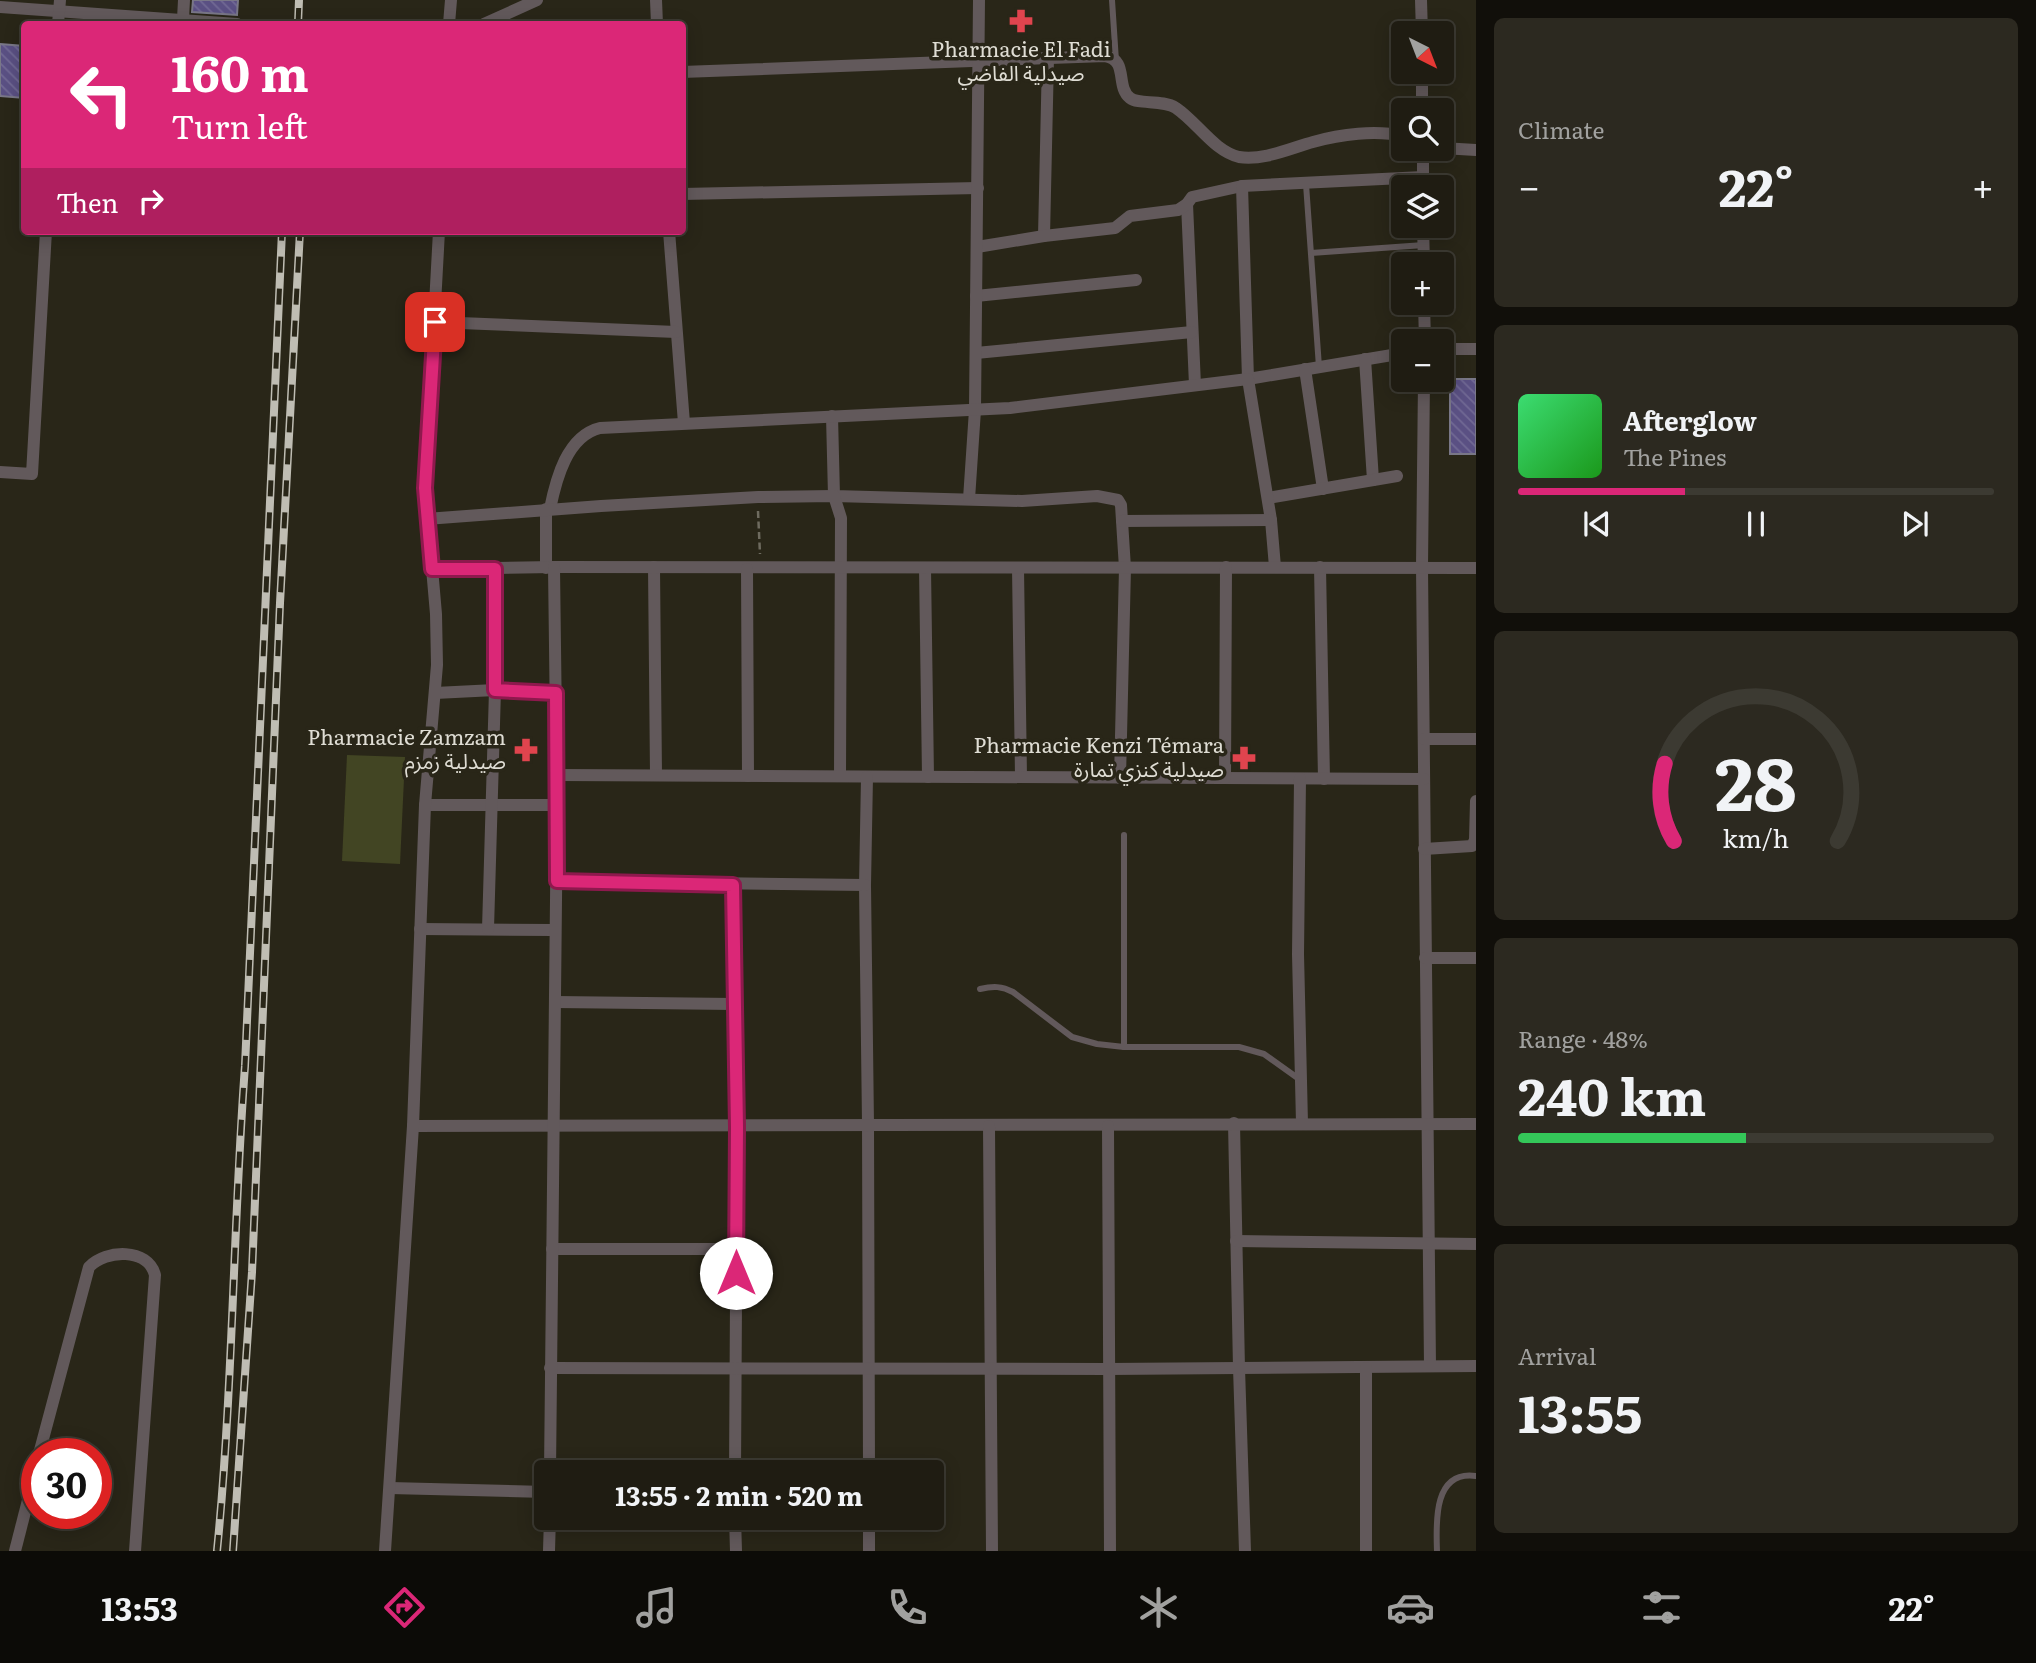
<!DOCTYPE html>
<html lang="en">
<head>
<meta charset="utf-8">
<style>
	body { margin:0; font-family:Literata,"Noto Sans Arabic",serif; background:#2c2920; color:#f1f3f6; height:100vh; display:flex; flex-direction:column; font-size:26px; white-space:nowrap }
	* { box-sizing:border-box; margin:0 }
	p { font-size:23px; color:#a1a19f }
	.icon { flex:none; width:38px; height:38px; fill:none; stroke:currentColor; stroke-width:2; stroke-linecap:round; stroke-linejoin:round }
	.map { position:relative; flex:1; overflow:hidden }
	.panel { display:flex; flex-direction:column; gap:18px; padding:18px; background:#110f0a; width:560px }
	.panel>* { flex:none }
	.top-card { position:absolute; left:21px; top:21px; width:665px; height:214px; border-radius:7px; box-shadow:0 4px 18px #0003,0 0 0 2px #3c3a32; background:#db2777; color:#fff; overflow:hidden }
	.needle { width:46px; rotate:138deg }
	.controls { position:absolute; left:1391px; top:21px; display:grid; gap:14px }
	.controls a { display:grid; place-items:center; width:63px; height:63px; border-radius:7px; background:#1f1c12; box-shadow:0 4px 18px #0003,0 0 0 2px #3c3a32; font-size:35px }
	.speed { position:absolute; left:21px; top:1438px; display:flex; gap:14px; font-size:35px; font-weight:700; text-align:center }
	.speed>* { display:grid; place-content:center; width:91px; height:91px; border-radius:50%; background:#1f1c12; box-shadow:0 4px 18px #0003,0 0 0 2px #3c3a32; line-height:1 }
	.speed .limit { border:10px solid #d22; background:#fff; color:#111 }
	.pin { position:absolute; display:grid; place-items:center; width:60px; height:60px; color:#fff; margin:-30px; border-radius:14px; box-shadow:0 4px 10px #0006 }
	.me { position:absolute; width:77px; margin:-38px; rotate:0deg; stroke-linejoin:round; filter:drop-shadow(0 0 5px #0008) }
	.turn { display:flex; align-items:center; gap:24px; height:147px; padding:0 35px; font-size:32px }
	.turn .icon { width:91px; height:91px; stroke-width:2.5 }
	.turn b { display:block; font-size:49px; line-height:60px }
	.then { display:flex; align-items:center; height:66px; padding:0 35px; background:#0003; gap:14px; font-size:26px }
	.big { font-size:52px; font-weight:700; line-height:1.1 }
	.panel .card { flex:1; display:flex; flex-direction:column; justify-content:center; gap:10px; min-width:0; padding:0 24px; border-radius:10px; background:#2c2920 }
	.panel .dial { align-items:center; gap:0 }
	.dial svg { height:182px; overflow:visible; fill:none; stroke:#3c3a32; stroke-width:7; stroke-linecap:round; text-anchor:middle }
	.dial text { fill:#f1f3f6; stroke:none }
	.song { display:flex; align-items:center; gap:21px }
	.cover { width:84px; height:84px; border-radius:10px; background:linear-gradient(135deg,hsl(140 70% 55%),hsl(120 70% 35%)) }
	.played { height:7px; border-radius:4px; background:linear-gradient(90deg,#db2777 35%,#3c3a32 35%) }
	.keys { display:flex; justify-content:space-around; direction:ltr }
	.heat { display:flex; justify-content:space-between; align-items:center; font-size:38px; direction:ltr }
	.charge { height:10px; border-radius:5px; background:linear-gradient(90deg,#34c759 48%,#3c3a32 0) }
	.trip { position:absolute; left:534px; top:1460px; width:410px; height:70px; border-radius:7px; background:#1f1c12; box-shadow:0 4px 18px #0003,0 0 0 2px #3c3a32; font-weight:700; line-height:70px; text-align:center }
	.tabs { display:flex; height:112px; justify-content:space-around; align-items:center; background:#0c0b07; color:#a1a19f }
	.tabs .icon { width:49px; height:49px }
	.tabs .selected { color:#db2777 }
	.tabs b { font-size:32px; color:#f1f3f6 }
	main { display:flex; flex:1; min-height:0 }
	.map>svg:first-child { display:block }
	.green { fill:#424523 }
	.building { fill:url(#building-back-hatch); stroke:#797787; stroke-width:2 }
	.lines { fill:none; stroke-linecap:round; stroke-linejoin:round }
	.path { stroke:#6e6b5f; stroke-width:2.5; stroke-dasharray:7 3.5; stroke-linecap:butt }
	.service { stroke:#62595b; stroke-width:6 }
	.minor { stroke:#62595b; stroke-width:12 }
	.rail-casing { stroke:#bfbdb3; stroke-width:8 }
	.rail { stroke:#292618; stroke-width:5; stroke-dasharray:16; stroke-linecap:butt }
	.route-casing { stroke:#8e194d; stroke-width:18 }
	.route { stroke:#db2777; stroke-width:12 }
	.labels { text-anchor:middle; stroke-width:7; stroke-linejoin:round; paint-order:stroke }
	.poi-label { font-size:21px; fill:#dfddd4; stroke:#292618; text-anchor:end }
</style>
</head>
<body>
<main>
<div class="map">
<svg width="1476" height="1551" viewBox="0 0 1476 1551">
	<defs>
		<pattern id="building-back-hatch" width="6" height="6" patternUnits="userSpaceOnUse" patternTransform="scale(1.75)"><rect width="6" height="6" fill="#5a5083"/><path d="M-1 5l2 2M0 0l6 6M5-1l2 2" fill="none" stroke="#716994"/></pattern>
	</defs>
	<rect width="100%" height="100%" fill="#292618"/>
	<path class="green" d="M347,755L405,757L400,864L342,861Z"/>
	<g class="building">
		<path d="M193,0H238L237,15L192,12Z"/>
		<path d="M0,44L24,46V98L0,96Z"/>
		<rect x="1450" y="379" width="26" height="75"/>
	</g>
	<g class="lines">
		<path class="path" d="M758,511L760,554"/>
		<g class="service">
			<path d="M1112,0L1116,61"/>
			<path d="M1306,184L1319,367"/>
			<path d="M1311,253L1424,245"/>
			<path d="M1124,835V1047"/>
			<path d="M980,989C993,986 1002,986 1013,992L1072,1037L1097,1044L1124,1047H1239L1264,1054L1299,1079"/>
			<path d="M1437,1551C1436,1523 1433,1470 1476,1476"/>
		</g>
		<g class="minor">
			<path d="M656,0L657,24"/>
			<path d="M1421,0L1422,33"/>
			<path d="M0,7L237,24"/>
			<path d="M183,19L184,0"/>
			<path d="M58,24L60,0"/>
			<path d="M449,24L451,0"/>
			<path d="M484,24L537,0"/>
			<path d="M682,72L1105,56C1129,60 1115,86 1130,98C1139,105 1162,99 1176,108C1198,123 1214,151 1239,157C1263,161 1291,148 1313,142C1341,134 1375,130 1404,136"/>
			<path d="M1422,72V110"/>
			<path d="M1442,148L1476,150"/>
			<path d="M1423,149V187"/>
			<path d="M682,194L978,188"/>
			<path d="M1187,204L1195,385"/>
			<path d="M1423,226L1424,264"/>
			<path d="M669,231L684,423"/>
			<path d="M1044,236L1048,58"/>
			<path d="M977,247L1044,236L1115,228L1130,216L1178,210L1187,204L1192,197L1242,186"/>
			<path d="M976,296L1136,280"/>
			<path d="M1424,303L1425,341"/>
			<path d="M435,322L676,332"/>
			<path d="M1442,349H1476"/>
			<path d="M976,353L1192,332"/>
			<path d="M1404,353L1248,379L1242,186L1423,177"/>
			<path d="M1365,359L1373,480"/>
			<path d="M1305,369L1323,489"/>
			<path d="M1424,380L1422,567L1430,1366"/>
			<path d="M832,416L834,496L1022,501L1097,496L1118,500L1121,505L1125,568L1120,778"/>
			<path d="M0,472L32,474L46,231"/>
			<path d="M1268,498L1397,476"/>
			<path d="M969,499L975,410L979,0"/>
			<path d="M546,509V568"/>
			<path d="M550,509C556,479 567,436 600,428L1010,408L1248,379L1271,520L1275,567"/>
			<path d="M426,519L601,506L758,497L834,496L841,518L840,776"/>
			<path d="M1122,521L1271,520"/>
			<path d="M654,567L656,775"/>
			<path d="M1320,567L1324,779"/>
			<path d="M925,568L928,777"/>
			<path d="M1018,568L1021,777"/>
			<path d="M432,569L554,567L1476,568"/>
			<path d="M747,569L748,776"/>
			<path d="M435,693L495,690L556,693"/>
			<path d="M1424,739H1476"/>
			<path d="M557,775L1424,779"/>
			<path d="M867,777L865,885L868,1124L869,1472"/>
			<path d="M1225,778L1226,567"/>
			<path d="M1300,779L1298,954L1302,1123"/>
			<path d="M425,805H557"/>
			<path d="M1424,849L1472,846L1475,840L1476,801"/>
			<path d="M557,881L865,885"/>
			<path d="M733,885L737,1127L735,1472"/>
			<path d="M420,929L554,930"/>
			<path d="M488,929L495,690V569"/>
			<path d="M1425,958H1476"/>
			<path d="M555,1002L734,1004"/>
			<path d="M1234,1123L1239,1368L1245,1551"/>
			<path d="M413,1126L1476,1124"/>
			<path d="M989,1126L992,1551"/>
			<path d="M1108,1126L1110,1551"/>
			<path d="M1236,1241L1476,1244"/>
			<path d="M552,1249H736"/>
			<path d="M550,1368L1108,1369L1476,1366"/>
			<path d="M1366,1368V1551"/>
			<path d="M39,1454L89,1267C106,1249 148,1248 155,1275L135,1551"/>
			<path d="M550,1472L557,805L554,567"/>
			<path d="M390,1488L546,1492"/>
			<path d="M735,1517L736,1551"/>
			<path d="M869,1517V1551"/>
			<path d="M15,1551L37,1465"/>
			<path d="M385,1551L413,1126L425,805L437,665L436,614L425,488L439,231"/>
			<path d="M549,1551L550,1517"/>
		</g>
		<g class="rail-casing">
			<g id="rail">
				<path d="M298,24L299,0"/>
				<path d="M217,1551C233,1390 233,1227 245,1066L282,231"/>
				<path d="M233,1551L252,1272L280,603L300,231"/>
			</g>
		</g>
		<use href="#rail" class="rail"/>
	</g>
	<g class="lines">
		<g class="route-casing">
			<path id="route" d="M435,322L425,488L432,569H495V690L556,693L557,881L733,885L737,1127L736,1273"/>
		</g>
		<use href="#route" class="route"/>
	</g>
	<defs>
		<g id="pharmacy-bare" transform="scale(1.89)"><path d="M-2-6h4v4h4v4h-4v4h-4v-4h-4v-4h4Z" fill="#e0444e" stroke="#292618" stroke-width="2.5" paint-order="stroke"/></g>
	</defs>
	<g fill-rule="evenodd">
		<use href="#pharmacy-bare" x="1021" y="21"/>
		<use href="#pharmacy-bare" x="526" y="750"/>
		<use href="#pharmacy-bare" x="1244" y="758"/>
	</g>
	<g class="labels">
		<g class="poi-label">
			<text x="1021" y="57" text-anchor="middle">Pharmacie El Fadi<tspan x="1021" dy="24">صيدلية الفاضي</tspan></text>
			<text x="506" y="745">Pharmacie Zamzam<tspan x="506" dy="24">صيدلية زمزم</tspan></text>
			<text x="1224" y="753">Pharmacie Kenzi Témara<tspan x="1224" dy="24">صيدلية كنزي تمارة</tspan></text>
		</g>
	</g>
</svg>
<div class="controls">
<a><svg class="needle" viewBox="-14 -14 28 28"><path d="M0-13l5 13h-10z" fill="#e53935"/><path d="M0 13l5-13h-10z" fill="#a1a19f"/></svg></a>
<a><svg class="icon" aria-label="search" viewBox="0 0 24 24"><circle cx="10" cy="10" r="6"/><path d="M15 15l6 6"/></svg></a>
<a><svg class="icon" aria-label="layers" viewBox="0 0 24 24"><path d="M12 4l9 5-9 5-9-5zM3 14l9 5 9-5"/></svg></a>
<a>+</a>
<a>−</a>
</div>
<div class="speed"><div class="limit">30</div></div>
<div class="pin" style="left:435px;top:322px;background:#d93025"><svg class="icon" aria-label="arrive" viewBox="0 0 24 24"><path d="M6 21V4h12l-3 4 3 4H6"/></svg></div>
<svg class="me" style="left:736px;top:1273px" viewBox="-20 -20 40 40"><circle r="19" fill="#fff"/><path d="M0-13L10 11 0 6-10 11z" fill="#db2777"/></svg>
<div class="trip">13:55 · 2 min · 520 m</div>
<div class="top-card">
<div class="turn"><svg class="icon" aria-label="left" viewBox="0 0 24 24"><path d="M17 20v-9H6M10 6l-5 5 5 5"/></svg><div><b>160 m</b>Turn left</div></div>
<div class="then">Then<svg class="icon" aria-label="right" viewBox="0 0 24 24"><path d="M7 20v-9h11M14 6l5 5-5 5"/></svg></div>
</div>
</div>
<section class="panel">
<div class="card"><p>Climate</p>
<div class="heat"><a>−</a><b class="big">22°</b><a>+</a></div>
</div>
<div class="card">
<div class="song"><i class="cover"></i><div><b>Afterglow</b><p>The Pines</p></div></div>
<div class="played"></div>
<div class="keys"><svg class="icon" aria-label="previous" viewBox="0 0 24 24"><path d="M18 5L8 12l10 7zM5 5v14"/></svg><svg class="icon" aria-label="pause" viewBox="0 0 24 24"><path d="M8 5v14M16 5v14"/></svg><svg class="icon" aria-label="next" viewBox="0 0 24 24"><path d="M6 5l10 7-10 7zM19 5v14"/></svg></div>
</div>
<div class="card dial"><svg viewBox="0 0 100 80">
<path d="M14 69A42 42 0 1 1 86 69"/>
<path d="M14 69A42 42 0 0 1 10 35" stroke="#db2777"/>
<text x="50" y="56" font-size="32" font-weight="700">28</text>
<text x="50" y="72" font-size="11">km/h</text>
</svg></div>
<div class="card"><p>Range · 48%</p><b class="big">240 km</b><div class="charge"></div></div>
<div class="card"><p>Arrival</p><b class="big">13:55</b></div>
</section>
</main>
<nav class="tabs">
<b>13:53</b>
<svg class="icon selected" aria-label="directions" viewBox="0 0 24 24"><path d="M12 3l9 9-9 9-9-9zM9 14v-3h6M13 9l2 2-2 2"/></svg>
<svg class="icon" aria-label="music" viewBox="0 0 24 24"><path d="M9 18V5l10-2v13"/><circle cx="6" cy="18" r="3"/><circle cx="16" cy="16" r="3"/></svg>
<svg class="icon" aria-label="phone" viewBox="0 0 24 24"><path d="M5 4h4l2 5-3 2q2 4 5 5l2-3 5 2v4C11 20 4 13 5 4z"/></svg>
<svg class="icon" aria-label="climate" viewBox="0 0 24 24"><path d="M12 3v18M4 7l16 10M4 17L20 7"/></svg>
<svg class="icon" aria-label="car" viewBox="0 0 24 24"><path d="M5 17H2v-5l4-1 3-4h7l3 4 3 1v5h-3M9 17h6M6 11h13"/><circle cx="7" cy="17" r="2"/><circle cx="17" cy="17" r="2"/></svg>
<svg class="icon" aria-label="filters" viewBox="0 0 24 24"><path d="M4 7h16M4 17h16"/><circle cx="9" cy="7" r="2"/><circle cx="15" cy="17" r="2"/></svg>
<b>22°</b>
</nav>
</body>
</html>
